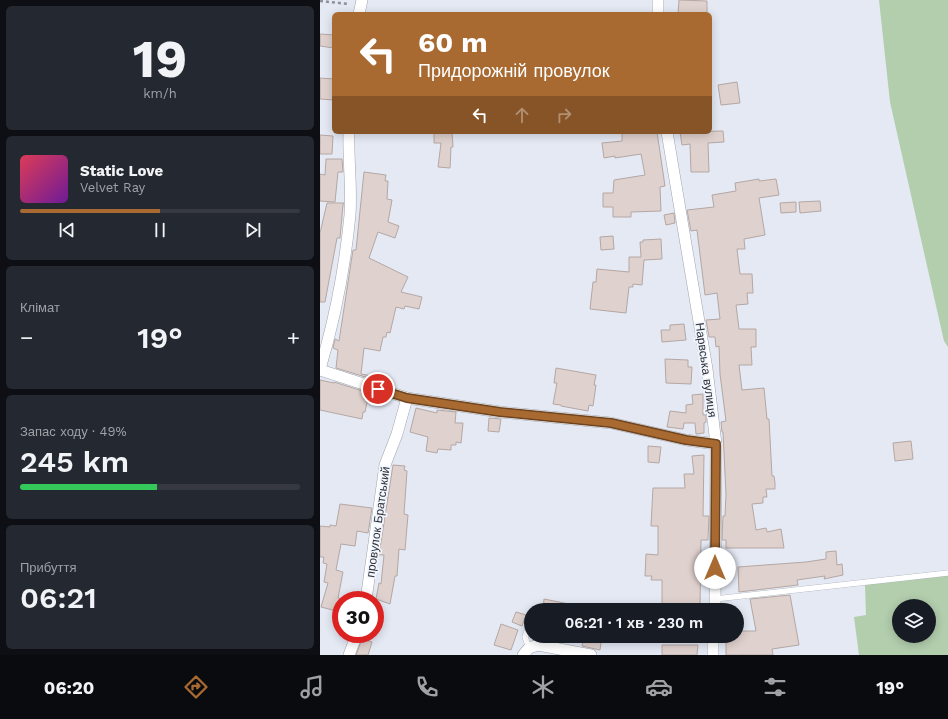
<!DOCTYPE html>
<html lang="uk">
<head>
<meta charset="utf-8">
<style>
	body { margin:0; font-family:"Work Sans",sans-serif; background:#242831; color:#f1f3f6; height:100vh; display:flex; flex-direction:column; font-size:15px; white-space:nowrap }
	* { box-sizing:border-box; margin:0 }
	p { font-size:13px; color:#9ea1a6 }
	.icon { flex:none; width:22px; height:22px; fill:none; stroke:currentColor; stroke-width:2; stroke-linecap:round; stroke-linejoin:round }
	.map { position:relative; flex:1; overflow:hidden }
	.details { display:flex; flex-direction:column; gap:6px; padding:6px; background:#0d0f14; width:320px }
	.details>* { flex:none }
	.banner { position:absolute; left:12px; top:12px; width:380px; height:122px; border-radius:6px; box-shadow:0 2px 10px #0003; background:#a96a31; color:#fff; overflow:hidden }
	.fabs { position:absolute; left:572px; top:599px; display:grid; gap:8px }
	.fabs a { display:grid; place-items:center; width:44px; height:44px; border-radius:50%; background:#171b24; box-shadow:0 2px 10px #0003; font-size:20px }
	.speed { position:absolute; left:12px; top:591px; display:flex; gap:8px; font-size:20px; font-weight:700; text-align:center }
	.speed>* { display:grid; place-content:center; width:52px; height:52px; border-radius:50%; background:#171b24; box-shadow:0 2px 10px #0003; line-height:1 }
	.speed .limit { border:6px solid #d22; background:#fff; color:#111 }
	.pin { position:absolute; display:grid; place-items:center; width:34px; height:34px; color:#fff; margin:-17px; border:2px solid #fff; border-radius:50%; box-shadow:0 1px 4px #0007 }
	.me { position:absolute; width:44px; margin:-22px; rotate:0deg; stroke-linejoin:round; filter:drop-shadow(0 0 3px #0008) }
	.turn { display:flex; align-items:center; gap:14px; height:84px; padding:0 20px; font-size:18px }
	.turn .icon { width:52px; height:52px; stroke-width:2.5 }
	.turn b { display:block; font-size:28px; line-height:34px }
	.lanes { display:flex; align-items:center; height:38px; padding:0 20px; background:#0003; justify-content:center; gap:20px; direction:ltr }
	.lanes .off { opacity:.35 }
	.big { font-size:30px; font-weight:600; line-height:1.1 }
	.details .widget { flex:1; display:flex; flex-direction:column; justify-content:center; gap:6px; min-width:0; padding:0 14px; border-radius:6px; background:#242831 }
	.details .dial { align-items:center; gap:0 }
	.dial b { font-size:52px; line-height:1 }
	.song { display:flex; align-items:center; gap:12px }
	.cover { width:48px; height:48px; border-radius:6px; background:linear-gradient(135deg,hsl(350 70% 55%),hsl(280 70% 35%)) }
	.played { height:4px; border-radius:2px; background:linear-gradient(90deg,#a96a31 50%,#363941 50%) }
	.keys { display:flex; justify-content:space-around; direction:ltr }
	.heat { display:flex; justify-content:space-between; align-items:center; font-size:22px; direction:ltr }
	.charge { height:6px; border-radius:3px; background:linear-gradient(90deg,#34c759 49%,#363941 0) }
	.trip { position:absolute; left:204px; top:603px; width:220px; height:40px; border-radius:20px; background:#171b24; box-shadow:0 2px 10px #0003; font-weight:600; line-height:40px; text-align:center }
	.dock { display:flex; height:64px; justify-content:space-around; align-items:center; background:#090b0e; color:#9ea1a6 }
	.dock .icon { width:28px; height:28px }
	.dock .on { color:#a96a31 }
	.dock b { font-size:18px; color:#f1f3f6 }
	main { display:flex; flex:1; min-height:0 }
	.map>svg:first-child { display:block }
	.green { fill:#b2cead; fill-rule:evenodd }
	.building { fill:#dfd1ce; stroke:#b4a7a4 }
	.lines { fill:none; stroke-linecap:round; stroke-linejoin:round }
	.lane-casing { stroke:#9ea3ad; stroke-width:6 }
	.street-casing { stroke:#9ea3ad; stroke-width:12 }
	.path { stroke:#8d9198; stroke-width:2.5; stroke-dasharray:3 3; stroke-linecap:butt }
	.lane { stroke:#fff; stroke-width:5.5 }
	.street { stroke:#fff; stroke-width:11 }
	.route-casing { stroke:#6e4520; stroke-width:10 }
	.route { stroke:#a96a31; stroke-width:7 }
	.labels { text-anchor:middle; stroke-width:3.5; stroke-linejoin:round; paint-order:stroke }
	.street-label { font-size:12px; fill:#2f3135; stroke:#f2f6ff }
</style>
</head>
<body>
<main>
<section class="details">
<div class="widget dial"><b>19</b><p>km/h</p></div>
<div class="widget">
<div class="song"><i class="cover"></i><div><b>Static Love</b><p>Velvet Ray</p></div></div>
<div class="played"></div>
<div class="keys"><svg class="icon" aria-label="previous" viewBox="0 0 24 24"><path d="M18 5L8 12l10 7zM5 5v14"/></svg><svg class="icon" aria-label="pause" viewBox="0 0 24 24"><path d="M8 5v14M16 5v14"/></svg><svg class="icon" aria-label="next" viewBox="0 0 24 24"><path d="M6 5l10 7-10 7zM19 5v14"/></svg></div>
</div>
<div class="widget"><p>Клімат</p>
<div class="heat"><a>−</a><b class="big">19°</b><a>+</a></div>
</div>
<div class="widget"><p>Запас ходу · 49%</p><b class="big">245 km</b><div class="charge"></div></div>
<div class="widget"><p>Прибуття</p><b class="big">06:21</b></div>
</section>
<div class="map">
<svg width="628" height="655" viewBox="0 0 628 655">
	<rect width="100%" height="100%" fill="#e4e9f4"/>
	<g class="green">
		<path d="M559,0H628V347L624,341L570,102Z"/>
		<path d="M628,571V655H539L534,617L546,615L545,585ZM579,606H609V636H579Z"/>
	</g>
	<g class="building">
		<path d="M359,0L387,1V14H358Z"/>
		<path d="M0,34L14,35V48L0,46Z"/>
		<path d="M0,78L14,79V100L0,99Z"/>
		<path d="M417,82L420,103L401,105L398,85Z"/>
		<path d="M403,131L404,142L388,143L389,172H371L370,144L362,145L360,132Z"/>
		<path d="M114,132H132L133,147H131L130,168L118,167L121,143H114Z"/>
		<path d="M302,132H337L345,186L340,187L341,211L311,212V217H293V207H283V193H293L294,180L325,175L321,154L295,158V156L284,158L282,143L302,141Z"/>
		<path d="M0,135L13,136L12,154H0Z"/>
		<path d="M6,159H22L23,172H18L15,202L0,201V174L5,175Z"/>
		<path d="M44,172L66,175L65,181H68L67,199L72,200L68,222L79,226L75,238L58,232L49,258L88,277L81,292L102,297L99,309L85,306L84,309L76,307L70,333L67,332L66,337H63L60,351L44,348L41,374L52,376V379L16,368L18,350L13,348L15,339L19,341L33,250H36Z"/>
		<path d="M439,179V181L456,179L459,195L439,198L445,235L424,239L425,249H417L420,274H432L433,293H427L428,304L416,305L419,329H436V347H431L432,365H419L422,390L444,388L447,419H449L452,476H454L455,483V489H446L447,497H443V503L432,504L436,530L446,528L447,532L461,529L464,548H406V540H402L403,516H405L406,494L403,432H402L401,422L406,421L400,374L399,346L396,347L395,337H389L386,320L400,319L397,293L385,295L377,230L371,231L367,210L394,207L392,195L416,191L415,183Z"/>
		<path d="M500,201L501,211L480,213L479,202Z"/>
		<path d="M476,202V212L461,213L460,203Z"/>
		<path d="M7,203H24L23,205L20,238H17L5,302H0V233Z"/>
		<path d="M354,213L355,223L346,225L344,215Z"/>
		<path d="M293,236L294,249L281,250L280,237Z"/>
		<path d="M341,239L342,259L324,260L322,285L313,284V287H309L306,313L270,309L273,282H276L277,269L309,272V257H321L320,242H323V240Z"/>
		<path d="M364,324L366,340L342,342L341,330H350V325Z"/>
		<path d="M345,359L368,360V367H372L371,384L346,383Z"/>
		<path d="M236,368L276,375L274,385H276L273,406L269,405L268,411L241,406V405L233,404L237,383H234Z"/>
		<path d="M0,380L14,383V382L49,393L45,412H43L42,419L0,410Z"/>
		<path d="M383,394V415H386V422L384,423V433L376,434L375,423H364L363,429L347,427L350,411L366,413V405L373,404L372,395Z"/>
		<path d="M96,408L117,413V410L136,412L135,423H143L141,443L136,442V445H131V450L118,449L117,453L106,451L108,437L90,432Z"/>
		<path d="M169,418L181,419L179,432L168,431Z"/>
		<path d="M591,441L593,459L575,461L573,443Z"/>
		<path d="M328,446L341,447L339,463L328,462Z"/>
		<path d="M384,455L383,516H389L388,540H381L380,607H353V610H342V580H331L332,576H325L326,554L338,555V526H331L333,488H365L364,474H374L372,456Z"/>
		<path d="M73,465L85,466L84,470L87,471L84,514L88,515L85,550L79,549L77,576H75L70,604L56,599L59,583L61,584L64,555H59Z"/>
		<path d="M20,504L52,508L48,533L37,531L35,546L21,544L16,570L23,572L18,598L22,600L20,612L1,607L8,583L4,582L7,564L3,563L4,557H0V526L10,527V525L16,526Z"/>
		<path d="M516,551L517,565L522,564L523,575L504,579L505,576L477,580L478,585L419,592L418,567L486,562L506,559V552Z"/>
		<path d="M470,595L479,645L452,649L453,655H406V636H417V631H436L430,599Z"/>
		<path d="M224,599L254,605L253,610H223Z"/>
		<path d="M196,612L206,615L202,626L192,622Z"/>
		<path d="M181,624L198,630L191,650L174,645Z"/>
		<path d="M264,636H282L280,650L262,646Z"/>
		<path d="M42,639L52,642L48,655H36Z"/>
		<path d="M342,645H378L377,655H342Z"/>
	</g>
	<g class="lines">
		<g class="lane-casing">
			<g id="lane">
				<path d="M395,599L628,573"/>
				<path d="M209,648L205,637L211,620"/>
			</g>
		</g>
		<g class="street-casing">
			<g id="street">
				<path d="M39,14L42,0"/>
				<path d="M338,14V0"/>
				<path d="M347,132L387,369L396,444L395,610"/>
				<path d="M0,369C15,319 25,266 30,215C32,189 28,159 29,132"/>
				<path d="M0,370L87,398L180,412L291,423L366,440L396,444"/>
				<path d="M46,600L65,465L77,434L87,398"/>
				<path d="M29,655L37,634"/>
				<path d="M203,655L209,648L218,645L271,655"/>
				<path d="M393,655V636"/>
			</g>
		</g>
		<path class="path" d="M0,1L29,4"/>
		<use href="#lane" class="lane"/>
		<use href="#street" class="street"/>
	</g>
	<g class="lines">
		<g class="route-casing">
			<path id="route" d="M58,389L87,398L180,412L291,423L366,440L396,444L395,568"/>
		</g>
		<use href="#route" class="route"/>
	</g>
	<g class="labels">
		<g class="street-label">
			<text transform="translate(386 370) rotate(82)" y="4">Нарвська вулиця</text>
			<text transform="translate(58 522) rotate(-82)" y="4">провулок Братський</text>
		</g>
	</g>
</svg>
<div class="fabs">
<a><svg class="icon" aria-label="layers" viewBox="0 0 24 24"><path d="M12 4l9 5-9 5-9-5zM3 14l9 5 9-5"/></svg></a>
</div>
<div class="speed"><div class="limit">30</div></div>
<div class="pin" style="left:58px;top:389px;background:#d93025"><svg class="icon" aria-label="arrive" viewBox="0 0 24 24"><path d="M6 21V4h12l-3 4 3 4H6"/></svg></div>
<svg class="me" style="left:395px;top:568px" viewBox="-20 -20 40 40"><circle r="19" fill="#fff"/><path d="M0-13L10 11 0 6-10 11z" fill="#a96a31"/></svg>
<div class="trip">06:21 · 1 хв · 230 m</div>
<div class="banner">
<div class="turn"><svg class="icon" aria-label="left" viewBox="0 0 24 24"><path d="M17 20v-9H6M10 6l-5 5 5 5"/></svg><div><b>60 m</b>Придорожній провулок</div></div>
<div class="lanes"><svg class="icon" aria-label="left" viewBox="0 0 24 24"><path d="M17 20v-9H6M10 6l-5 5 5 5"/></svg><svg class="icon off" aria-label="ahead" viewBox="0 0 24 24"><path d="M12 20V5M6 11l6-6 6 6"/></svg><svg class="icon off" aria-label="right" viewBox="0 0 24 24"><path d="M7 20v-9h11M14 6l5 5-5 5"/></svg></div>
</div>
</div>
</main>
<nav class="dock">
<b>06:20</b>
<svg class="icon on" aria-label="directions" viewBox="0 0 24 24"><path d="M12 3l9 9-9 9-9-9zM9 14v-3h6M13 9l2 2-2 2"/></svg>
<svg class="icon" aria-label="music" viewBox="0 0 24 24"><path d="M9 18V5l10-2v13"/><circle cx="6" cy="18" r="3"/><circle cx="16" cy="16" r="3"/></svg>
<svg class="icon" aria-label="phone" viewBox="0 0 24 24"><path d="M5 4h4l2 5-3 2q2 4 5 5l2-3 5 2v4C11 20 4 13 5 4z"/></svg>
<svg class="icon" aria-label="climate" viewBox="0 0 24 24"><path d="M12 3v18M4 7l16 10M4 17L20 7"/></svg>
<svg class="icon" aria-label="car" viewBox="0 0 24 24"><path d="M5 17H2v-5l4-1 3-4h7l3 4 3 1v5h-3M9 17h6M6 11h13"/><circle cx="7" cy="17" r="2"/><circle cx="17" cy="17" r="2"/></svg>
<svg class="icon" aria-label="filters" viewBox="0 0 24 24"><path d="M4 7h16M4 17h16"/><circle cx="9" cy="7" r="2"/><circle cx="15" cy="17" r="2"/></svg>
<b>19°</b>
</nav>
</body>
</html>
